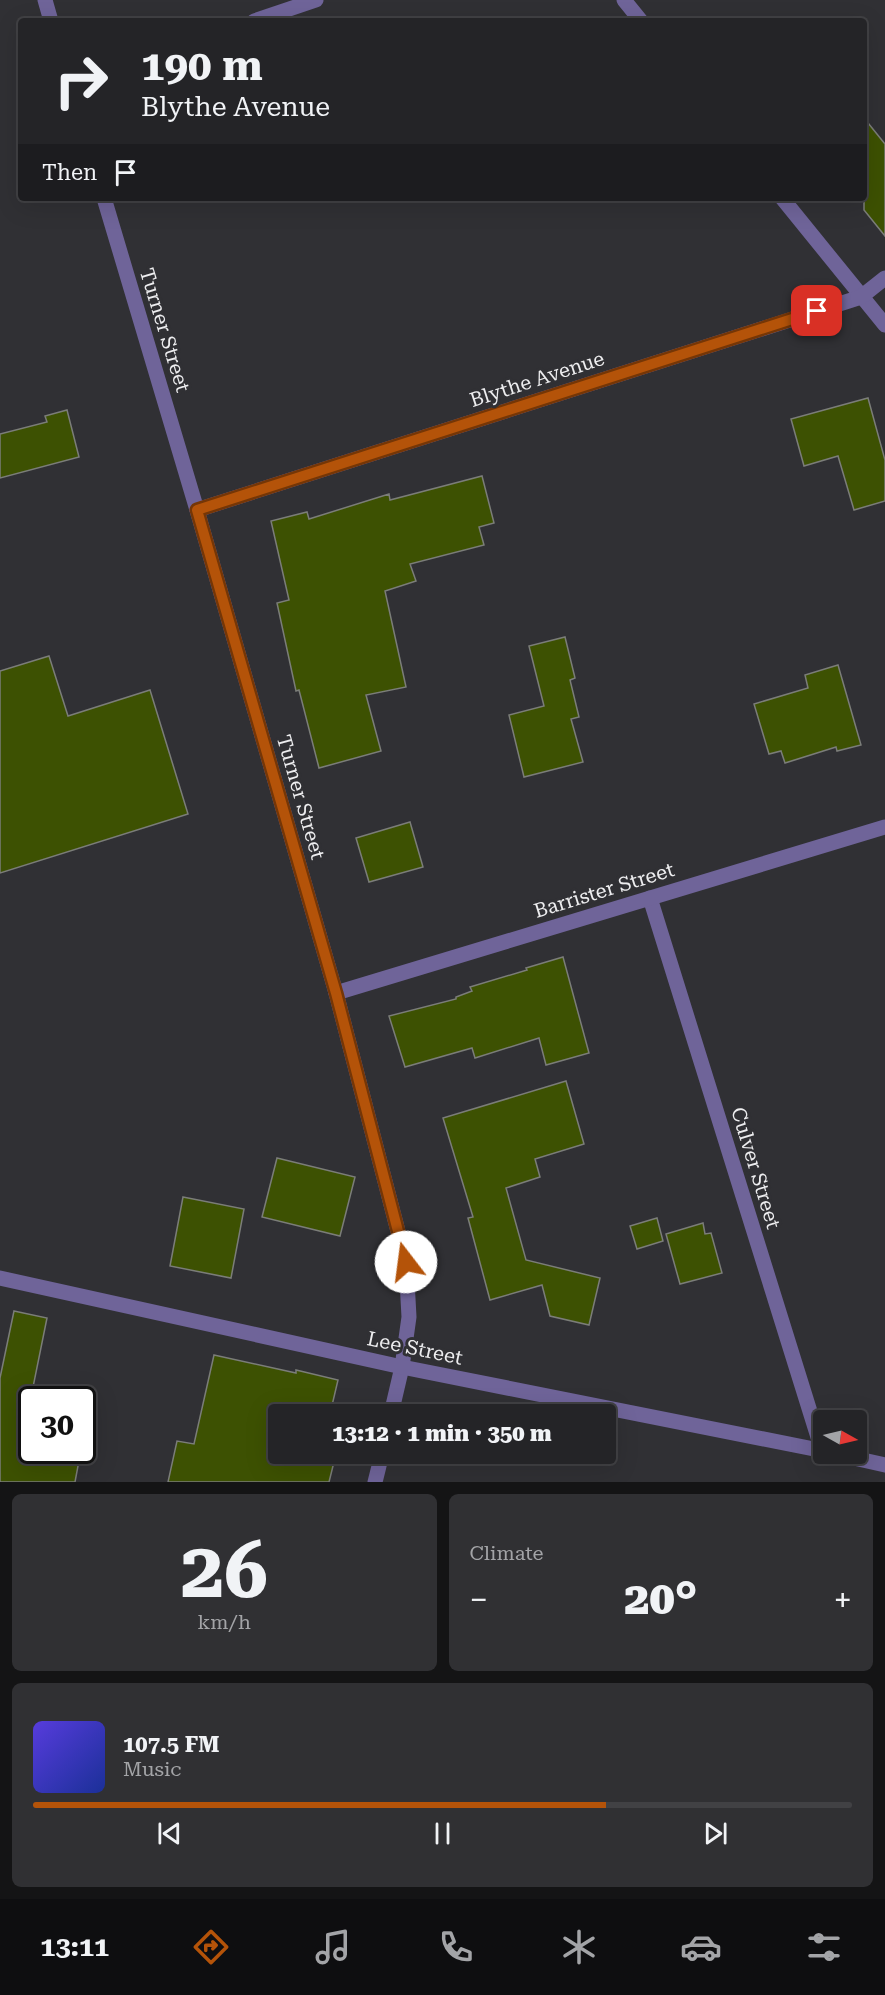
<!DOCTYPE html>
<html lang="en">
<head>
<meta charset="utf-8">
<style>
	body { margin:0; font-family:"Roboto Serif",serif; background:#303033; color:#f1f3f6; height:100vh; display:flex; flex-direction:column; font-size:22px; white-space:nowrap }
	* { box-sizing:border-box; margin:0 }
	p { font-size:20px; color:#a3a4a7 }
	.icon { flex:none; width:33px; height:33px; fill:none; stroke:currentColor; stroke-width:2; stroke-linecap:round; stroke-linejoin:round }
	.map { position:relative; height:1482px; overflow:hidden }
	.sheet { display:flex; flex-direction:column; gap:12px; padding:12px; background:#141415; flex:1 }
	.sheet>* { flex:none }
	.top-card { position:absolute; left:18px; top:18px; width:849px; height:183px; border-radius:6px; box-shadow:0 6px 24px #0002,0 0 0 2px #414144; background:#242427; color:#f1f3f6; overflow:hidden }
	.needle { width:39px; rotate:98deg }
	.controls { position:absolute; left:813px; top:1410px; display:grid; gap:12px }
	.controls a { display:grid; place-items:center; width:54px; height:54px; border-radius:6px; background:#242427; box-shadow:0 6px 24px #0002,0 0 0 2px #414144; font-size:30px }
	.speed { position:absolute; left:18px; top:1386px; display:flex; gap:12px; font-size:30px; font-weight:700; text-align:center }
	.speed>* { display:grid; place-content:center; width:78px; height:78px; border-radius:50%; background:#242427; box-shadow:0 6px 24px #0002,0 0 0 2px #414144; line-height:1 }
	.speed .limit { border:3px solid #111; border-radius:9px; background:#fff; color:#111 }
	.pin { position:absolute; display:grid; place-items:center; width:51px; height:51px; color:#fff; margin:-26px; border-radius:12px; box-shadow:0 3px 9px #0006 }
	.me { position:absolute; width:66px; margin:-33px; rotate:345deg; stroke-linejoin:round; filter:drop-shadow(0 0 4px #0008) }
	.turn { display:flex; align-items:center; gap:21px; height:126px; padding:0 24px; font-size:27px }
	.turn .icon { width:78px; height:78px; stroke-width:2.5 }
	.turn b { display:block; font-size:42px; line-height:51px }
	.then { display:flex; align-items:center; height:57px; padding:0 24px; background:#0003; gap:12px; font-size:22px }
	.big { font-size:45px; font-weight:800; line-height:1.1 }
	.sheet .card { flex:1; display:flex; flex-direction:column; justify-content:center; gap:9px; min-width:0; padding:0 21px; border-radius:9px; background:#303033 }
	.sheet .dial { align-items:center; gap:0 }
	.dial b { font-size:78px; line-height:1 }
	.song { display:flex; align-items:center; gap:18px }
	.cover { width:72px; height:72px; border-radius:9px; background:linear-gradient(135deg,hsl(250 70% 55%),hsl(230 70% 35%)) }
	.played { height:6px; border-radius:3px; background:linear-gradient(90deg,#b45309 70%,#414144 70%) }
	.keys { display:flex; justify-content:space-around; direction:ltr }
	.heat { display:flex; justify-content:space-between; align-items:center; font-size:33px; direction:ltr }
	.sheet .tiles { flex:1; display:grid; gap:12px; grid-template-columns:1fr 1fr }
	.card:last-child { grid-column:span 2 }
	.trip { position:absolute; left:268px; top:1404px; width:348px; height:60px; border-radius:6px; background:#242427; box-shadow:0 6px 24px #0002,0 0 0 2px #414144; font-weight:800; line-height:60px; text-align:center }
	.dock { display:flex; height:96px; justify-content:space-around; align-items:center; background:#0e0e10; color:#a3a4a7 }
	.dock .icon { width:42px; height:42px }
	.dock .selected { color:#b45309 }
	.dock b { font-size:27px; color:#f1f3f6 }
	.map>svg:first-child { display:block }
	.building { fill:#3d5102; stroke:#7b7d79; stroke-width:1.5 }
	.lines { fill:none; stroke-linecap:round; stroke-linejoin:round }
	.minor { stroke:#6f6499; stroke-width:15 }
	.route-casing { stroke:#753606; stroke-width:15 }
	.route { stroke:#b45309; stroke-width:10 }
	.labels { text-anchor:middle; stroke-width:6; stroke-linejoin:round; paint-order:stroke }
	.street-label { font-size:20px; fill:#ededef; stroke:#303034 }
</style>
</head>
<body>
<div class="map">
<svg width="885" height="1482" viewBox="0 0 885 1482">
	<rect width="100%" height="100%" fill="#303034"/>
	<g class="building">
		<path d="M864,118L885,144V236L864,210Z"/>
		<path d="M868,398L885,460V501L854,510L838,456L804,466L791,419Z"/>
		<path d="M67,410L79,457L0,478V434L47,422L45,416Z"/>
		<path d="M482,476L494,523L479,527L484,545L410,564L416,581L385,591L406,687L366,695L381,751L319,768L299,690L296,691L277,603L289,600L271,521L307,512L309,519L389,494L390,500Z"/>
		<path d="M565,637L575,678L570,680L579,717L571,719L583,762L524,777L509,715L544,706L529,646Z"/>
		<path d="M49,656L68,716L150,690L188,814L0,873V671Z"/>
		<path d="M838,665L861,745L837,751L836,747L785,763L781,751L769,754L754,704L808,688L805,675Z"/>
		<path d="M410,822L423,867L369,882L356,838Z"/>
		<path d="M563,957L589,1053L546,1065L539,1038L475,1058L472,1048L405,1067L389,1016L456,999V997L472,991L470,987L527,970L526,968Z"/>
		<path d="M566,1081L584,1144L535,1159L540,1177L506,1188L526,1260L600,1278L589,1325L550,1316L542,1285L490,1300L468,1218L473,1217L443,1118Z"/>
		<path d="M277,1158L355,1177L340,1236L262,1217Z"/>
		<path d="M183,1197L244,1209L231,1278L170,1266Z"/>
		<path d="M657,1218L663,1241L637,1249L630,1226Z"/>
		<path d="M703,1223L705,1234L711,1233L722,1273L680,1284L666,1234Z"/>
		<path d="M14,1311L47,1318L32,1392V1450H81L75,1482H0V1378Z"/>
		<path d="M214,1355L296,1373V1370L338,1380L330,1414H279V1454H336L329,1482H168L177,1441L194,1444Z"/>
	</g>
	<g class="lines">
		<g class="minor">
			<path d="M45,0L51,21"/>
			<path d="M624,0L641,21"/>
			<path d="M254,21L316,0"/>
			<path d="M104,198L197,510L336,993L406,1262L409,1317L402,1367L391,1414"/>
			<path d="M782,198L885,325"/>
			<path d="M197,510L861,297L885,278"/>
			<path d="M650,898L822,1450"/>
			<path d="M336,993L885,827"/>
			<path d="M0,1278L402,1367L824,1451"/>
			<path d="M836,1454L885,1465"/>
			<path d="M375,1482L382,1454"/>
		</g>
	</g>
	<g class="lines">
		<g class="route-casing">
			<path id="route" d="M406,1262L336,993L197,510L817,311"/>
		</g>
		<use href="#route" class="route"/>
	</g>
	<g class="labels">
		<g class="street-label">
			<text transform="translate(165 330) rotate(73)" y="7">Turner Street</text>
			<text transform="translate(537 379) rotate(-18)" y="7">Blythe Avenue</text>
			<text transform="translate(301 797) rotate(74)" y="7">Turner Street</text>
			<text transform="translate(604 890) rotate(-17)" y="7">Barrister Street</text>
			<text transform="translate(756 1168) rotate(73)" y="7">Culver Street</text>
			<text transform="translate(415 1348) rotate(12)" y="7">Lee Street</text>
		</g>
	</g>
</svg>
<div class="controls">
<a><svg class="needle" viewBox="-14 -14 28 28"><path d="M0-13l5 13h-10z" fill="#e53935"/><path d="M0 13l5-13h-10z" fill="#a3a4a7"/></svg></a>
</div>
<div class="speed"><div class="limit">30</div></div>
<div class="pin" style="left:817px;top:311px;background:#d93025"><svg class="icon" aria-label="arrive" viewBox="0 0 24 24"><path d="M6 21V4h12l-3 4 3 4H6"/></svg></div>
<svg class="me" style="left:406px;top:1262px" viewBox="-20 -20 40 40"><circle r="19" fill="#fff"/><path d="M0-13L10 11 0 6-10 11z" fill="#b45309"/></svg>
<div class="trip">13:12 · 1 min · 350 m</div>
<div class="top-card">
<div class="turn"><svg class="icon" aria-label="right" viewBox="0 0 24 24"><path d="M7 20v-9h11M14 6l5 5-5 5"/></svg><div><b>190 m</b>Blythe Avenue</div></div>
<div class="then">Then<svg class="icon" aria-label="arrive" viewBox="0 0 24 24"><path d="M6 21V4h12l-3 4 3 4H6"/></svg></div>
</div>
</div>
<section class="sheet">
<div class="tiles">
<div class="card dial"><b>26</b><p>km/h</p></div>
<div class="card"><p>Climate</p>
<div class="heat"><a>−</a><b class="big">20°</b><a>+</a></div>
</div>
<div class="card">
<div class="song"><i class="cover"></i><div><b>107.5 FM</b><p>Music</p></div></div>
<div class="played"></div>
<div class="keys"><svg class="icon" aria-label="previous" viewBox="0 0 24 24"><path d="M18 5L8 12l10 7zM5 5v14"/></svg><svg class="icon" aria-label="pause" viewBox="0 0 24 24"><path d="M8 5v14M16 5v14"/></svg><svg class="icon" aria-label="next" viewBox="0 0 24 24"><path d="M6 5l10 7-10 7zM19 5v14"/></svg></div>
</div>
</div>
</section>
<nav class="dock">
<b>13:11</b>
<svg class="icon selected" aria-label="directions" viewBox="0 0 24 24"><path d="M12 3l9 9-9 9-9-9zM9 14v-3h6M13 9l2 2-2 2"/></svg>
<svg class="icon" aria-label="music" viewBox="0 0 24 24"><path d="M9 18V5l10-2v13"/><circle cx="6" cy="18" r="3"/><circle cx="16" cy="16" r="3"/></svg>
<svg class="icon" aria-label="phone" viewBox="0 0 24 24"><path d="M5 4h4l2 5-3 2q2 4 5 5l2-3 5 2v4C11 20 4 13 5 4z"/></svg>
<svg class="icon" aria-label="climate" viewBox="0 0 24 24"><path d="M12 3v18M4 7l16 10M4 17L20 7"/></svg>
<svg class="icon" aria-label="car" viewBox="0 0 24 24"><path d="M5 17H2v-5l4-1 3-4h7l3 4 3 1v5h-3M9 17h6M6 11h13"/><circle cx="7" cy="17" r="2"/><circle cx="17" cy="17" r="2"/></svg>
<svg class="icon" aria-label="filters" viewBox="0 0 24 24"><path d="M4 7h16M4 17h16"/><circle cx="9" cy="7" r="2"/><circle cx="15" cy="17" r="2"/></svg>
</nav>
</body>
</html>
